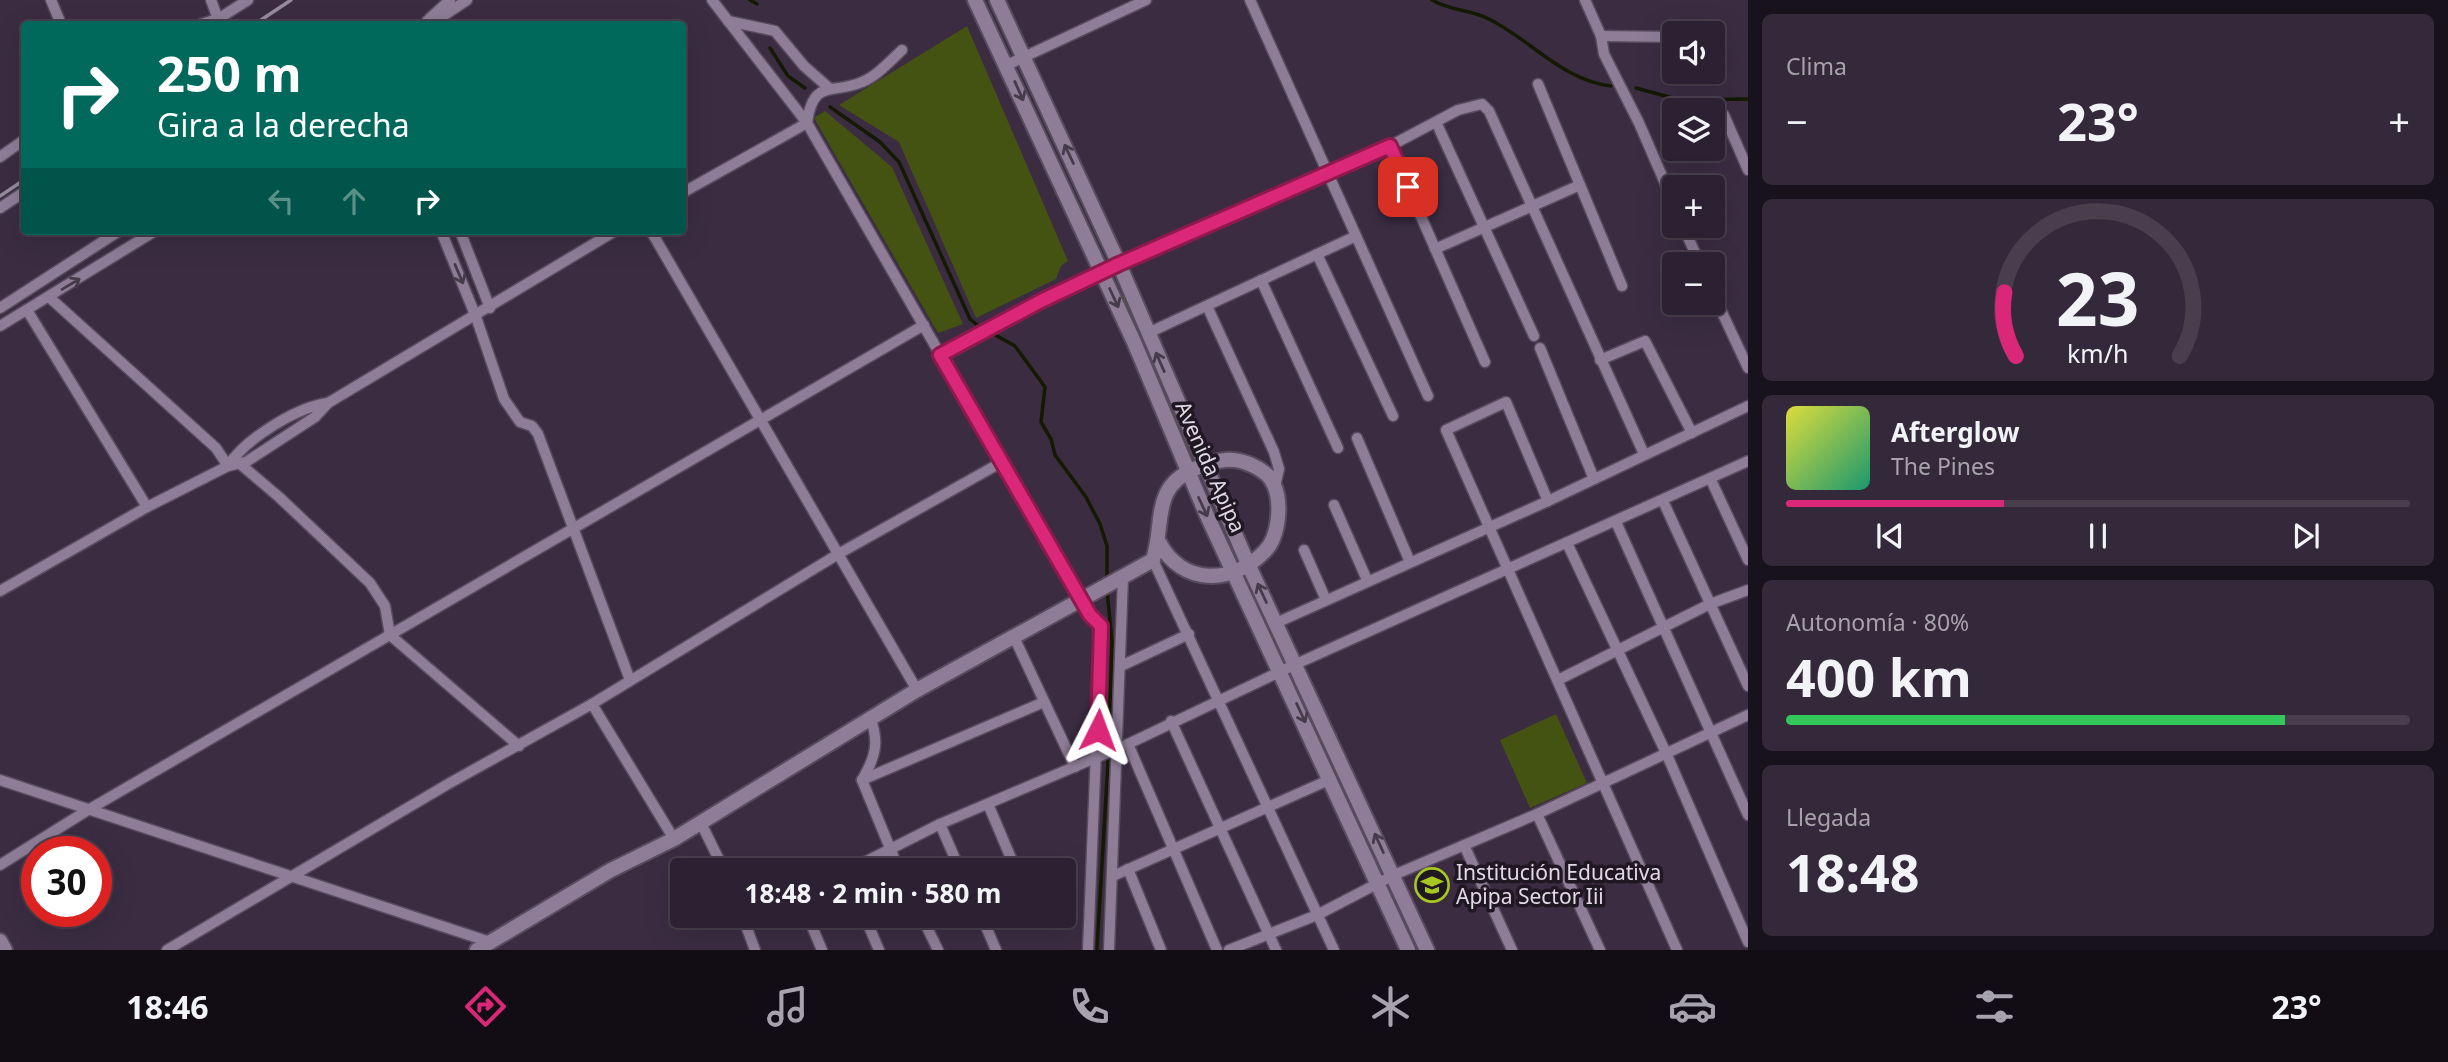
<!DOCTYPE html>
<html lang="es">
<head>
<meta charset="utf-8">
<style>
	body { margin:0; font-family:"Noto Sans",sans-serif; background:#34293a; color:#f1f3f6; height:100vh; display:flex; flex-direction:column; font-size:26px; white-space:nowrap }
	* { box-sizing:border-box; margin:0 }
	p { font-size:23px; color:#a6a3ac }
	.icon { flex:none; width:38px; height:38px; fill:none; stroke:currentColor; stroke-width:2; stroke-linecap:round; stroke-linejoin:round }
	.map { position:relative; flex:1; overflow:hidden }
	.panel { display:flex; flex-direction:column; gap:14px; padding:14px; background:#18121c; width:700px }
	.panel>* { flex:none }
	.guide { position:absolute; left:21px; top:21px; width:665px; height:214px; border-radius:7px; box-shadow:0 7px 28px #0002,0 0 0 2px #483e4d; background:#00695c; color:#fff; overflow:hidden }
	.buttons { position:absolute; left:1662px; top:21px; display:grid; gap:14px }
	.buttons a { display:grid; place-items:center; width:63px; height:63px; border-radius:7px; background:#2c2132; box-shadow:0 7px 28px #0002,0 0 0 2px #483e4d; font-size:35px }
	.speed { position:absolute; left:21px; top:836px; display:flex; gap:14px; font-size:35px; font-weight:700; text-align:center }
	.speed>* { display:grid; place-content:center; width:91px; height:91px; border-radius:50%; background:#2c2132; box-shadow:0 7px 28px #0002,0 0 0 2px #483e4d; line-height:1 }
	.speed .limit { border:10px solid #d22; background:#fff; color:#111 }
	.pin { position:absolute; display:grid; place-items:center; width:60px; height:60px; color:#fff; margin:-30px; border-radius:14px; box-shadow:0 4px 10px #0006 }
	.me { position:absolute; width:77px; margin:-38px; rotate:3deg; stroke-linejoin:round; filter:drop-shadow(0 0 5px #0008) }
	.turn { display:flex; align-items:center; gap:24px; height:147px; padding:0 21px; font-size:32px }
	.turn .icon { width:91px; height:91px; stroke-width:2.5 }
	.turn b { display:block; font-size:49px; line-height:60px }
	.lanes { display:flex; align-items:center; height:66px; padding:0 21px; background:#0003; justify-content:center; gap:35px; direction:ltr }
	.lanes .off { opacity:.35 }
	.big { font-size:52px; font-weight:700; line-height:1.1 }
	.panel .widget { flex:1; display:flex; flex-direction:column; justify-content:center; gap:10px; min-width:0; padding:0 24px; border-radius:10px; background:#34293a }
	.panel .dial { align-items:center; gap:0 }
	.dial svg { height:182px; overflow:visible; fill:none; stroke:#483e4d; stroke-width:7; stroke-linecap:round; text-anchor:middle }
	.dial text { fill:#f1f3f6; stroke:none }
	.song { display:flex; align-items:center; gap:21px }
	.cover { width:84px; height:84px; border-radius:10px; background:linear-gradient(135deg,hsl(60 70% 55%),hsl(160 70% 35%)) }
	.played { height:7px; border-radius:4px; background:linear-gradient(90deg,#db2777 35%,#483e4d 35%) }
	.keys { display:flex; justify-content:space-around; direction:ltr }
	.heat { display:flex; justify-content:space-between; align-items:center; font-size:38px; direction:ltr }
	.charge { height:10px; border-radius:5px; background:linear-gradient(90deg,#34c759 80%,#483e4d 0) }
	.trip { position:absolute; left:670px; top:858px; width:406px; height:70px; border-radius:7px; background:#2c2132; box-shadow:0 7px 28px #0002,0 0 0 2px #483e4d; font-weight:700; line-height:70px; text-align:center }
	.menu { display:flex; height:112px; justify-content:space-around; align-items:center; background:#120d14; color:#a6a3ac }
	.menu .icon { width:49px; height:49px }
	.menu .active { color:#db2777 }
	.menu b { font-size:32px; color:#f1f3f6 }
	main { display:flex; flex:1; min-height:0 }
	.map>svg:first-child { display:block }
	.green { fill:#445212 }
	.lines { fill:none; stroke-linecap:round; stroke-linejoin:round }
	.stream { stroke:#141a01; stroke-width:3.5 }
	.street-casing { stroke:#584b5e; stroke-width:13 }
	.secondary-casing { stroke:#584b5e; stroke-width:18 }
	.street { stroke:#8f7d97; stroke-width:10 }
	.secondary { stroke:#8f7d97; stroke-width:14 }
	.rail { stroke:#968b9c; stroke-width:3.5 }
	.oneway { stroke:#463b4b }
	.route-casing { stroke:#8e194d; stroke-width:18 }
	.route { stroke:#db2777; stroke-width:12 }
	.labels { text-anchor:middle; stroke-width:7; stroke-linejoin:round; paint-order:stroke }
	.street-label { font-size:21px; fill:#e2d9e7; stroke:#1f1822 }
	.poi-label { font-size:21px; fill:#e2d9e7; stroke:#1f1822; text-anchor:start }
</style>
</head>
<body>
<main>
<div class="map">
<svg width="1748" height="950" viewBox="0 0 1748 950">
	<rect width="100%" height="100%" fill="#3b2c42"/>
	<g class="green">
		<path d="M967,26L1068,261L1061,266L1056,279L976,318L899,142L839,105Z"/>
		<path d="M825,111L892,167L963,324L938,333L814,118Z"/>
		<path d="M1125,294L1195,456L1189,457L1119,298Z"/>
		<path d="M1556,714L1587,783L1530,808L1500,740Z"/>
	</g>
	<g class="lines">
		<g class="stream">
			<path d="M750,0L757,4"/>
			<path d="M1432,0C1450,11 1470,9 1489,19C1531,40 1562,80 1611,86"/>
			<path d="M770,48L788,76L805,88"/>
			<path d="M1636,88L1680,100L1748,99"/>
			<path d="M830,107L880,142L899,162L970,319L983,330"/>
			<path d="M990,332L1015,346L1045,387L1041,422L1051,439L1055,455L1086,497L1100,524L1107,546V582"/>
			<path d="M1107,590L1112,641L1109,741"/>
			<path d="M1097,950L1108,761"/>
		</g>
		<g class="street-casing">
			<g id="street">
				<path d="M51,0L61,24"/>
				<path d="M211,0L218,19"/>
				<path d="M712,0L807,123L1090,615L1101,626L1088,950"/>
				<path d="M1250,0L1428,396"/>
				<path d="M1585,0L1601,36L1604,54L1639,123L1675,206"/>
				<path d="M430,18L450,0"/>
				<path d="M427,21L446,14L467,0"/>
				<path d="M728,21L775,31L804,66L829,88"/>
				<path d="M201,24L218,19L248,0"/>
				<path d="M1601,36L1675,37"/>
				<path d="M1007,65L1146,0"/>
				<path d="M1538,84L1622,286"/>
				<path d="M1724,115L1748,170"/>
				<path d="M1436,122L1534,336"/>
				<path d="M1390,146L1485,362"/>
				<path d="M0,157L24,140"/>
				<path d="M682,193L807,123C813,78 832,95 862,82C877,76 890,61 902,50"/>
				<path d="M0,208L24,192"/>
				<path d="M1683,226L1700,264"/>
				<path d="M441,231L476,317L504,399L520,422L532,426L538,434L630,680"/>
				<path d="M460,231L490,308"/>
				<path d="M651,231L917,690"/>
				<path d="M1435,249L1580,185"/>
				<path d="M1317,254L1393,416"/>
				<path d="M1261,280L1338,448"/>
				<path d="M1713,293L1748,368"/>
				<path d="M49,297L216,448L228,466C245,439 297,407 328,403"/>
				<path d="M1207,306L1274,452L1279,469L1275,486"/>
				<path d="M0,308L119,231"/>
				<path d="M27,310L147,507"/>
				<path d="M0,326L155,231"/>
				<path d="M1148,333L1356,236"/>
				<path d="M1540,348L1594,479"/>
				<path d="M940,355L1041,301L1119,264L1390,146L1458,110L1482,104L1489,111L1644,454"/>
				<path d="M1600,360L1645,341L1692,433"/>
				<path d="M1357,438L1410,562"/>
				<path d="M239,463L279,497L370,583L385,606L390,635L519,746"/>
				<path d="M1711,480L1748,560"/>
				<path d="M1548,501L1506,402L1446,430L1677,950"/>
				<path d="M1663,501L1748,686"/>
				<path d="M1334,505L1367,580"/>
				<path d="M1616,522L1748,815"/>
				<path d="M1567,543L1667,755L1748,942"/>
				<path d="M1304,550L1326,600"/>
				<path d="M1153,560L1334,950"/>
				<path d="M0,591L147,507L228,466L246,462L315,417L328,403L615,231"/>
				<path d="M1276,623L1548,501L1748,406"/>
				<path d="M1014,637L1075,767"/>
				<path d="M1121,666L1189,634"/>
				<path d="M1558,680L1710,604L1748,590"/>
				<path d="M592,704L674,839"/>
				<path d="M1171,721L1276,950"/>
				<path d="M1128,744L1217,950"/>
				<path d="M0,780L490,942"/>
				<path d="M862,780L1044,702"/>
				<path d="M862,780L899,870"/>
				<path d="M862,780C875,758 880,742 870,718"/>
				<path d="M988,804L1016,870"/>
				<path d="M1537,814L1600,950"/>
				<path d="M701,823L724,870"/>
				<path d="M940,824L960,870"/>
				<path d="M1464,845L1512,950"/>
				<path d="M0,865L88,810L924,325"/>
				<path d="M1128,869L1161,950"/>
				<path d="M849,870L940,824L1128,744L1296,664L1748,461"/>
				<path d="M1113,876L1331,779"/>
				<path d="M742,915L755,950"/>
				<path d="M807,915L822,950"/>
				<path d="M864,915L879,950"/>
				<path d="M921,915L938,950"/>
				<path d="M981,915L996,950"/>
				<path d="M167,950L448,784L592,704L840,553L1002,462"/>
				<path d="M1109,950L1123,577"/>
				<path d="M1229,950L1317,915L1394,875L1537,814L1748,715"/>
			</g>
		</g>
		<g class="secondary-casing">
			<g id="secondary">
				<path d="M975,0L1134,342L1204,509L1408,950"/>
				<path d="M997,0L1119,264L1248,564L1427,950"/>
				<path d="M0,941L5,950"/>
				<path d="M477,950L611,870L674,839L917,690L1153,560C1165,522 1151,488 1194,469C1204,465 1214,461 1225,460C1241,458 1268,469 1274,485C1282,503 1279,537 1265,551C1232,586 1181,585 1159,542"/>
			</g>
		</g>
		<use href="#street" class="street"/>
		<use href="#secondary" class="secondary"/>
		<g class="rail">
			<path d="M255,24L291,0"/>
			<path d="M0,196L24,180"/>
		</g>
	</g>
	<defs><path id="oneway-shaft" d="M-6 0H5M1.5-3L5.5 0L1.5 3" fill="none" stroke-width="1.6" stroke-linecap="round" stroke-linejoin="round" transform="scale(1.75)"/></defs>
	<g class="oneway">
		<use href="#oneway-shaft" transform="translate(1019 91) rotate(66)"/>
		<use href="#oneway-shaft" transform="translate(1069 154) rotate(-115)"/>
		<use href="#oneway-shaft" transform="translate(459 274) rotate(67)"/>
		<use href="#oneway-shaft" transform="translate(71 284) rotate(-31)"/>
		<use href="#oneway-shaft" transform="translate(1114 298) rotate(65)"/>
		<use href="#oneway-shaft" transform="translate(1160 362) rotate(-114)"/>
		<use href="#oneway-shaft" transform="translate(1203 507) rotate(65)"/>
		<use href="#oneway-shaft" transform="translate(1262 593) rotate(-115)"/>
		<use href="#oneway-shaft" transform="translate(1301 713) rotate(65)"/>
		<use href="#oneway-shaft" transform="translate(1379 843) rotate(-115)"/>
	</g>
	<g class="lines">
		<g class="route-casing">
			<path id="route" d="M1098,730L1101,626L1090,615L940,355L1041,301L1119,264L1390,146L1408,187"/>
		</g>
		<use href="#route" class="route"/>
	</g>
	<defs>
		<g id="school-ring" transform="scale(1.75)"><circle r="9.5" fill="#1f1822" stroke="#a7c81f" stroke-width="1.5"/><path d="M0-5L7-2L0 1L-7-2ZM-4 1L0 2.5L4 1V4Q0 6-4 4Z" fill="#a7c81f"/></g>
	</defs>
	<g fill-rule="evenodd">
		<use href="#school-ring" x="1432" y="885"/>
	</g>
	<g class="labels">
		<g class="street-label">
			<text transform="translate(1210 467) rotate(66)" y="7">Avenida Apipa</text>
		</g>
		<g class="poi-label">
			<text x="1456" y="880">Institución Educativa<tspan x="1456" dy="24">Apipa Sector Iii</tspan></text>
		</g>
	</g>
</svg>
<div class="buttons">
<a><svg class="icon" aria-label="sound" viewBox="0 0 24 24"><path d="M4 9h4l5-4v14l-5-4H4zM17 9q2 3 0 6"/></svg></a>
<a><svg class="icon" aria-label="layers" viewBox="0 0 24 24"><path d="M12 4l9 5-9 5-9-5zM3 14l9 5 9-5"/></svg></a>
<a>+</a>
<a>−</a>
</div>
<div class="speed"><div class="limit">30</div></div>
<div class="pin" style="left:1408px;top:187px;background:#d93025"><svg class="icon" aria-label="arrive" viewBox="0 0 24 24"><path d="M6 21V4h12l-3 4 3 4H6"/></svg></div>
<svg class="me" style="left:1098px;top:730px" viewBox="-20 -20 40 40"><path d="M0-17L14 15 0 8-14 15z" fill="#db2777" stroke="#fff" stroke-width="4"/></svg>
<div class="trip">18:48 · 2 min · 580 m</div>
<div class="guide">
<div class="turn"><svg class="icon" aria-label="right" viewBox="0 0 24 24"><path d="M7 20v-9h11M14 6l5 5-5 5"/></svg><div><b>250 m</b>Gira a la derecha</div></div>
<div class="lanes"><svg class="icon off" aria-label="left" viewBox="0 0 24 24"><path d="M17 20v-9H6M10 6l-5 5 5 5"/></svg><svg class="icon off" aria-label="ahead" viewBox="0 0 24 24"><path d="M12 20V5M6 11l6-6 6 6"/></svg><svg class="icon" aria-label="right" viewBox="0 0 24 24"><path d="M7 20v-9h11M14 6l5 5-5 5"/></svg></div>
</div>
</div>
<section class="panel">
<div class="widget"><p>Clima</p>
<div class="heat"><a>−</a><b class="big">23°</b><a>+</a></div>
</div>
<div class="widget dial"><svg viewBox="0 0 100 80">
<path d="M14 69A42 42 0 1 1 86 69"/>
<path d="M14 69A42 42 0 0 1 9 41" stroke="#db2777"/>
<text x="50" y="56" font-size="32" font-weight="700">23</text>
<text x="50" y="72" font-size="11">km/h</text>
</svg></div>
<div class="widget">
<div class="song"><i class="cover"></i><div><b>Afterglow</b><p>The Pines</p></div></div>
<div class="played"></div>
<div class="keys"><svg class="icon" aria-label="previous" viewBox="0 0 24 24"><path d="M18 5L8 12l10 7zM5 5v14"/></svg><svg class="icon" aria-label="pause" viewBox="0 0 24 24"><path d="M8 5v14M16 5v14"/></svg><svg class="icon" aria-label="next" viewBox="0 0 24 24"><path d="M6 5l10 7-10 7zM19 5v14"/></svg></div>
</div>
<div class="widget"><p>Autonomía · 80%</p><b class="big">400 km</b><div class="charge"></div></div>
<div class="widget"><p>Llegada</p><b class="big">18:48</b></div>
</section>
</main>
<nav class="menu">
<b>18:46</b>
<svg class="icon active" aria-label="directions" viewBox="0 0 24 24"><path d="M12 3l9 9-9 9-9-9zM9 14v-3h6M13 9l2 2-2 2"/></svg>
<svg class="icon" aria-label="music" viewBox="0 0 24 24"><path d="M9 18V5l10-2v13"/><circle cx="6" cy="18" r="3"/><circle cx="16" cy="16" r="3"/></svg>
<svg class="icon" aria-label="phone" viewBox="0 0 24 24"><path d="M5 4h4l2 5-3 2q2 4 5 5l2-3 5 2v4C11 20 4 13 5 4z"/></svg>
<svg class="icon" aria-label="climate" viewBox="0 0 24 24"><path d="M12 3v18M4 7l16 10M4 17L20 7"/></svg>
<svg class="icon" aria-label="car" viewBox="0 0 24 24"><path d="M5 17H2v-5l4-1 3-4h7l3 4 3 1v5h-3M9 17h6M6 11h13"/><circle cx="7" cy="17" r="2"/><circle cx="17" cy="17" r="2"/></svg>
<svg class="icon" aria-label="filters" viewBox="0 0 24 24"><path d="M4 7h16M4 17h16"/><circle cx="9" cy="7" r="2"/><circle cx="15" cy="17" r="2"/></svg>
<b>23°</b>
</nav>
</body>
</html>
